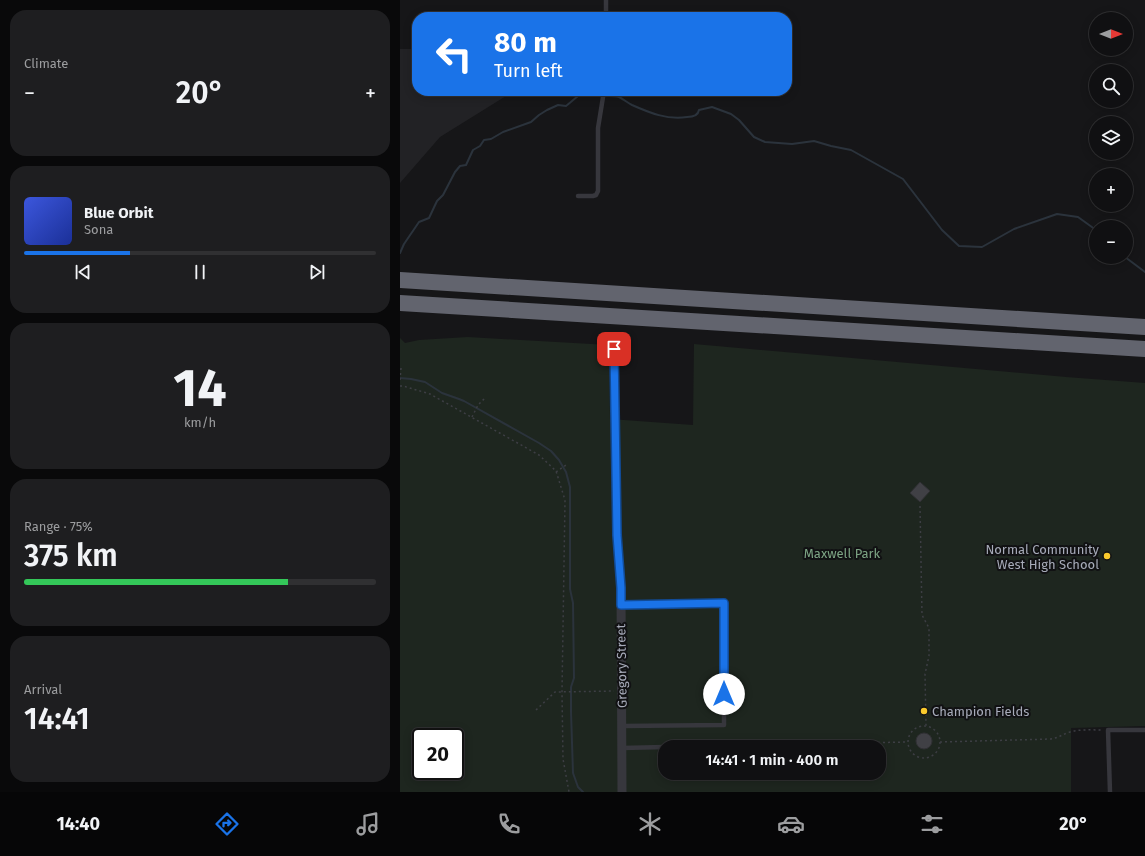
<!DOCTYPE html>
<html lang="en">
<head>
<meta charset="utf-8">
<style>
	body { margin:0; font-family:"Fira Sans",sans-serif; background:#1e1e20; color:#f1f3f6; height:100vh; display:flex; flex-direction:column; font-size:15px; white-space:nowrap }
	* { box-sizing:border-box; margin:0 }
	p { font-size:13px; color:#9c9d9f }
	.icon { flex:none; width:22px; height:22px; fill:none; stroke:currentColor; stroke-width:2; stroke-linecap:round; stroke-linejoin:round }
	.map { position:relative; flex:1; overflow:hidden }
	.sheet { display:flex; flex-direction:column; gap:10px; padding:10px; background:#09090a; width:400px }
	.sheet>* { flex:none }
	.guide { position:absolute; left:12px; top:12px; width:380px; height:84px; border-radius:16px; box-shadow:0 2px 10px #0003,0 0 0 1px #303032; background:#1a73e8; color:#fff; overflow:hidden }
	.needle { width:26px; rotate:90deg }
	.buttons { position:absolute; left:689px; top:12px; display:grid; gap:8px }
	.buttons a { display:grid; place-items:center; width:44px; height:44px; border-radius:50%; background:#101012; box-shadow:0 2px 10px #0003,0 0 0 1px #303032; font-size:20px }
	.speed { position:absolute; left:12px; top:728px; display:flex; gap:8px; font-size:20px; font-weight:700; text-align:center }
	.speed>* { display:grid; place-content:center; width:52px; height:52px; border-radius:50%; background:#101012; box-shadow:0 2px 10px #0003,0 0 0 1px #303032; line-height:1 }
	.speed .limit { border:2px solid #111; border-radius:6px; background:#fff; color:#111 }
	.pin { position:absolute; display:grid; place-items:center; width:34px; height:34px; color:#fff; margin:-17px; border-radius:8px; box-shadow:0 2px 6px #0006 }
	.me { position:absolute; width:44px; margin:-22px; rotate:0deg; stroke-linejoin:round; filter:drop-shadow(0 0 3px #0008) }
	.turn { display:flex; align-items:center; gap:14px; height:84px; padding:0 16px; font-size:18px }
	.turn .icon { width:52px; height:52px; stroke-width:2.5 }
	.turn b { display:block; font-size:28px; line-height:34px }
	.big { font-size:30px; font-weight:600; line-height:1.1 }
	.sheet .card { flex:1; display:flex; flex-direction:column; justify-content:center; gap:6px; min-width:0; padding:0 14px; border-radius:16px; background:#1e1e20 }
	.sheet .dial { align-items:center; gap:0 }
	.dial b { font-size:52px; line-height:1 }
	.song { display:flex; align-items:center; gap:12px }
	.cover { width:48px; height:48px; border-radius:6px; background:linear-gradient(135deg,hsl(230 70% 55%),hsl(230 70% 35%)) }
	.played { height:4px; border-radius:2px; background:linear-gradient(90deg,#1a73e8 30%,#303032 30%) }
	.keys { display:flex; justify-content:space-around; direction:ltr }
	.heat { display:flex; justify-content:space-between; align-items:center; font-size:22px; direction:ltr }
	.charge { height:6px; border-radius:3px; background:linear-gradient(90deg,#34c759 75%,#303032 0) }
	.trip { position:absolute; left:258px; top:740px; width:228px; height:40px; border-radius:16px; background:#101012; box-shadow:0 2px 10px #0003,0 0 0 1px #303032; font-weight:600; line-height:40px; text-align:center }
	.tab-bar { display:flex; height:64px; justify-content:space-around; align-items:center; background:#060607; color:#9c9d9f }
	.tab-bar .icon { width:28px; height:28px }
	.tab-bar .on { color:#1a73e8 }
	.tab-bar b { font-size:18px; color:#f1f3f6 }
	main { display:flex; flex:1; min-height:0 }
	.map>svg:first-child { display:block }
	.built { fill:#222225 }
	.green { fill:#1e261f; fill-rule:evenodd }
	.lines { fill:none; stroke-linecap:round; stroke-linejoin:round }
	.stream { stroke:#2b333c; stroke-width:2 }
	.building { fill:#404045; stroke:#303034 }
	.path { stroke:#3d3e44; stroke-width:1.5; stroke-dasharray:2 3; stroke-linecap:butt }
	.service { stroke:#37373d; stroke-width:4.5 }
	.minor { stroke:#37373d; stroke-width:9 }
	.motorway { stroke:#62646e; stroke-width:16 }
	.route-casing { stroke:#114b97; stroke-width:10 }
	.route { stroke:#1a73e8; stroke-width:7 }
	.poi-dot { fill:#faca2c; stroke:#111113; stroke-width:1.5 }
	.labels { text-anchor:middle; stroke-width:4; stroke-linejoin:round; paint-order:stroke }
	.poi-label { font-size:13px; fill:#a7abb9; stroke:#111113; text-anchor:end }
	.park-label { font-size:13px; fill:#7da484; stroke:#111113 }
	.street-label { font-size:13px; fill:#a7abb9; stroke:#111113 }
</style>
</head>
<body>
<main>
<section class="sheet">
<div class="card"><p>Climate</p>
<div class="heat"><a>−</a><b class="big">20°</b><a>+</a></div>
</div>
<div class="card">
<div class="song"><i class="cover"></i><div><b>Blue Orbit</b><p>Sona</p></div></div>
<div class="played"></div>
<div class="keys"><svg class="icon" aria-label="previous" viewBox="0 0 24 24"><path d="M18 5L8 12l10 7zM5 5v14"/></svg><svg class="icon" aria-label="pause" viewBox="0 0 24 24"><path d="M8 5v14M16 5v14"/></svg><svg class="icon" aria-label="next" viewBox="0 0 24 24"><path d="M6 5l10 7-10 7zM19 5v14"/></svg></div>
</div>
<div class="card dial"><b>14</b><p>km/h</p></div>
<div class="card"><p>Range · 75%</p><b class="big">375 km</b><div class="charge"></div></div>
<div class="card"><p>Arrival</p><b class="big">14:41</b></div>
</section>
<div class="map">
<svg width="745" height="792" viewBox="0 0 745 792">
	<rect width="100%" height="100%" fill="#161618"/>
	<path class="built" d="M0,49H17V91H114L40,137L0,183Z"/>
	<path class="green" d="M68,337L209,345L210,419L293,425L294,344L666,377L745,383V726L671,728V792H0V338L5,343L19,340ZM21,737H55V771H21ZM265,747H479V773H265Z"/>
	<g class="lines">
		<g class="stream">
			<path d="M209,96C212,96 216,96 219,97C223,99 228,103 232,105C250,113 267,120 287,117C292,117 298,116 299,110L312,107L331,114L339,120L354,137L365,142L392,144L414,141L431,146L451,150L503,179L542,230L559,246L582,247L614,229L657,214L678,217L696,230"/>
			<path d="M0,253L4,244L19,222L29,218L37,201L43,195L55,172L60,166L66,165L73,150L80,146L84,140L91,139L103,132L131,122L139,115L147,110L158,105L166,106L178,96L198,95"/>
			<path d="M725,257L745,272"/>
			<path d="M0,378L11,379L25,382L42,393L59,399L64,401L139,443L151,451L159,460L166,472L170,487V589L173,603L174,678L171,687V712L173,773L178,787L183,792"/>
		</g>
	</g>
	<g class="building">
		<path d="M520,482L530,491L520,502L510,493Z"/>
		<circle cx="524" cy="741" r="8"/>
	</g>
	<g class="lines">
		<g class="path">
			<path d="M0,380L1,368"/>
			<path d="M0,386H3L30,394L139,455L156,471L165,500L162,692L163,759L169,792"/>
			<path d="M72,417L78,405L86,397"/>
			<path d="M156,472L166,465"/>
			<path d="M520,506L522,615L529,628V656L525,674L526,726"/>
			<path d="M136,710L155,692L214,691"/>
			<circle cx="524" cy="742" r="16"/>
			<path d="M540,742L651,739C658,738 663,734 670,732C680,729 692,730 703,730"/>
			<path d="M403,744L508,742"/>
		</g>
		<g class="service">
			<path d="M206,0V17"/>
			<path d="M178,196H193L196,195L198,191V128L204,91"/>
			<path d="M213,349L217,535L221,588"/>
			<path d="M221,605L324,603V725L222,726"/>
			<path d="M272,747L397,744"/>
			<path d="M222,748L265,747"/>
			<path d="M710,792L708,730H745"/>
		</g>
		<path class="minor" d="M221,588L222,792"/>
		<g class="motorway">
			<path d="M0,280L745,327"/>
			<path d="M0,303L745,349"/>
		</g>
	</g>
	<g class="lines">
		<g class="route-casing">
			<path id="route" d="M214,349L217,535L221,588V605L324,603V694"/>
		</g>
		<use href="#route" class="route"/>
	</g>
	<g class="poi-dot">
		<circle cx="707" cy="556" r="4"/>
		<circle cx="524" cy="711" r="4"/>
	</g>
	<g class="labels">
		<g class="poi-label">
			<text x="699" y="554">Normal Community<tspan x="699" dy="15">West High School</tspan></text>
			<text x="532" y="716" text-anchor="start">Champion Fields</text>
		</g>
		<g class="park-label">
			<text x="442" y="558">Maxwell Park</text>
		</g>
		<g class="street-label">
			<text transform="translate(221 666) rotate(-91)" y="5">Gregory Street</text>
		</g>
	</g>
</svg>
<div class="buttons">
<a><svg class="needle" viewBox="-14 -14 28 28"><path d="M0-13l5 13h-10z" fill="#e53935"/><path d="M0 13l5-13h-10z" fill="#9c9d9f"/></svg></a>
<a><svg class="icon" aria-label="search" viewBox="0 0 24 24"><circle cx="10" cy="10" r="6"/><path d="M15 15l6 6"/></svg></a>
<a><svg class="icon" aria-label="layers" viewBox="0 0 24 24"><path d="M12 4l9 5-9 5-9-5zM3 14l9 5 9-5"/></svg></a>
<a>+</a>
<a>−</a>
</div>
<div class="speed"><div class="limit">20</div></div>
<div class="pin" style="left:214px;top:349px;background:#d93025"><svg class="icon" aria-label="arrive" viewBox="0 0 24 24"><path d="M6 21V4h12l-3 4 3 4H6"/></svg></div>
<svg class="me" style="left:324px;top:694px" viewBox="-20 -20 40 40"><circle r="19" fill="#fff"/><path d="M0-13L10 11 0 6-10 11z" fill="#1a73e8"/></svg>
<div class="trip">14:41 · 1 min · 400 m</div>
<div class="guide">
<div class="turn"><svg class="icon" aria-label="left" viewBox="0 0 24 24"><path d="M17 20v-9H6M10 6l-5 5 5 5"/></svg><div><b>80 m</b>Turn left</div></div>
</div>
</div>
</main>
<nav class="tab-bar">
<b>14:40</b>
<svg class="icon on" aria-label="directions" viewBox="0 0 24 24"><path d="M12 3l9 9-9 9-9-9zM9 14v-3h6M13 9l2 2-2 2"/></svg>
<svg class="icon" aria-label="music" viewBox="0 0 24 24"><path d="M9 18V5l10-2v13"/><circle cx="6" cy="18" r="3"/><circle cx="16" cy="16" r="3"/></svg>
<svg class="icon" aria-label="phone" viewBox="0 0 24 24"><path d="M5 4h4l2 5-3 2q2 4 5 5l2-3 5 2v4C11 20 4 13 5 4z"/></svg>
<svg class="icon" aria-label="climate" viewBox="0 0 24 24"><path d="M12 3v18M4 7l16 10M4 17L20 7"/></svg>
<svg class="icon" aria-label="car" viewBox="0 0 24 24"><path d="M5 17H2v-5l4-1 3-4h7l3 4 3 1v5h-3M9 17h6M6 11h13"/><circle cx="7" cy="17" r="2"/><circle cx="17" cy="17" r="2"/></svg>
<svg class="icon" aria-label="filters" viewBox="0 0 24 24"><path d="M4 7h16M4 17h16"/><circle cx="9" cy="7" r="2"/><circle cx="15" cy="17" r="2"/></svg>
<b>20°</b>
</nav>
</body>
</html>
